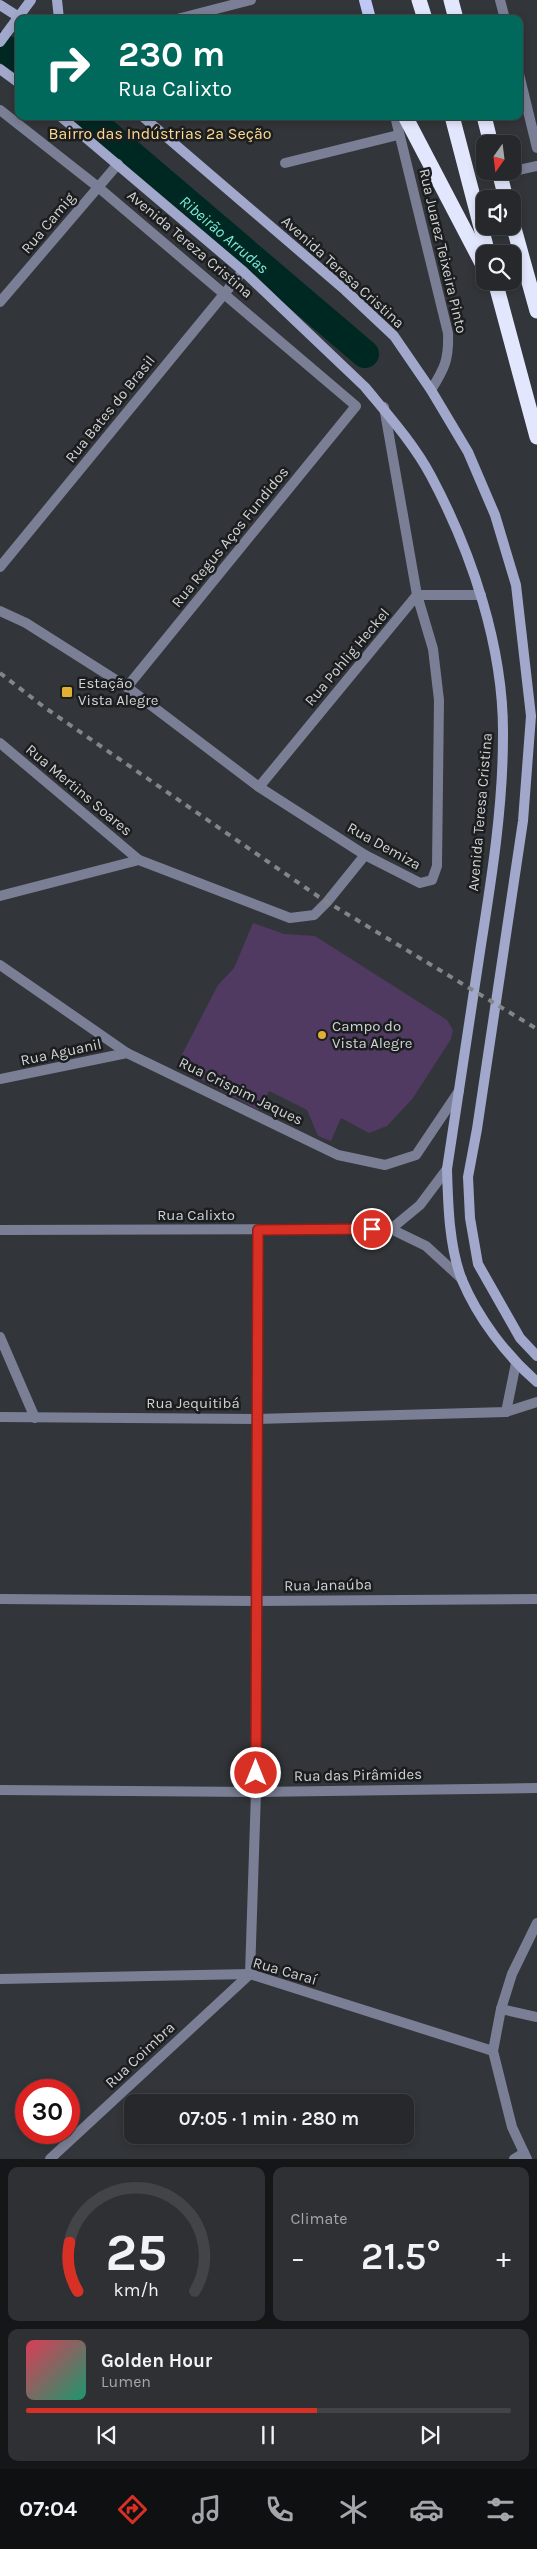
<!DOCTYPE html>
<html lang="en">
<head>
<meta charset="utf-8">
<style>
	body { margin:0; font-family:Karla,sans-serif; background:#2e3033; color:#f1f3f6; height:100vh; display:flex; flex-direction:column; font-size:19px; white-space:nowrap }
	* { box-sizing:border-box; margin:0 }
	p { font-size:16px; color:#a4a6a9 }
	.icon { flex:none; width:28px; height:28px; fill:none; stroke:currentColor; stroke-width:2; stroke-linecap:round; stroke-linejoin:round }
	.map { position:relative; height:2159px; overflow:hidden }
	.sheet { display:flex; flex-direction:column; gap:8px; padding:8px; background:#151618; flex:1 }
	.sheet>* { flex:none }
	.guide { position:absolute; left:15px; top:15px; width:508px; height:105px; border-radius:10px; box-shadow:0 2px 8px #0003,0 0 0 1px #424447; background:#00695c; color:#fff; overflow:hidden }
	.needle { width:32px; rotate:194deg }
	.buttons { position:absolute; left:476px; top:135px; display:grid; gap:10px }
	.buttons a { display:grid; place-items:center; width:45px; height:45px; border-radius:10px; background:#26282b; box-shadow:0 2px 8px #0003,0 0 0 1px #424447; font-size:25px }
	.speed { position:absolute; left:15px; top:2079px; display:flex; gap:10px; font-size:25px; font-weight:700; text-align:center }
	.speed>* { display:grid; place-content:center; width:65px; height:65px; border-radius:50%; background:#26282b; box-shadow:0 2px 8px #0003,0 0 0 1px #424447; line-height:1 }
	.speed .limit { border:8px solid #d22; background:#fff; color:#111 }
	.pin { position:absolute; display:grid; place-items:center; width:42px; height:42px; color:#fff; margin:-21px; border:2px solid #fff; border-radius:50%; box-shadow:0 1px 5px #0007 }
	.me { position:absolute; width:55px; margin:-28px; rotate:0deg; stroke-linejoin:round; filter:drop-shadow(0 0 4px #0008) }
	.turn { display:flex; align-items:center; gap:18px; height:105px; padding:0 20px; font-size:22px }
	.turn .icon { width:65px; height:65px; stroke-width:2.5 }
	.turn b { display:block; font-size:35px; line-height:42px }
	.big { font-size:38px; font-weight:600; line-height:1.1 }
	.sheet .card { flex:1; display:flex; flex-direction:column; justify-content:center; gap:8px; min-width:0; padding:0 18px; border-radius:10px; background:#2e3033 }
	.sheet .dial { align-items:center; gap:0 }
	.dial svg { height:130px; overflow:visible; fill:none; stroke:#424447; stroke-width:7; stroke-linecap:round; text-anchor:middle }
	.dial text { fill:#f1f3f6; stroke:none }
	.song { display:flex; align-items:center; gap:15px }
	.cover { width:60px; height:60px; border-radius:8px; background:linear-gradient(135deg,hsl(350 70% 55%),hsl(160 70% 35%)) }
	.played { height:5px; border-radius:2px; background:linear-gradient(90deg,#d93025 60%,#424447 60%) }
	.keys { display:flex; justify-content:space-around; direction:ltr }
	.heat { display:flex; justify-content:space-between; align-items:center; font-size:28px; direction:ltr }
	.sheet .tiles { flex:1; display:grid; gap:8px; grid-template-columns:1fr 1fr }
	.card:last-child { grid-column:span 2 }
	.trip { position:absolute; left:124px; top:2094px; width:290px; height:50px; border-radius:10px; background:#26282b; box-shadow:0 2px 8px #0003,0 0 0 1px #424447; font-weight:600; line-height:50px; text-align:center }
	.tabs { display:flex; height:80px; justify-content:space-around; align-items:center; background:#0f1011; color:#a4a6a9 }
	.tabs .icon { width:35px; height:35px }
	.tabs .selected { color:#d93025 }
	.tabs b { font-size:22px; color:#f1f3f6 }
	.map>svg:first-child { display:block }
	.green { fill:#503a62 }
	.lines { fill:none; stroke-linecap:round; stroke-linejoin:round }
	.river { stroke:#002823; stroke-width:28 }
	.minor { stroke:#7a7f95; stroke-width:10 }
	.tertiary { stroke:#7a7f95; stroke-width:10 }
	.secondary { stroke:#a1a8cb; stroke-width:10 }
	.primary { stroke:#bfc8f5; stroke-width:12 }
	.motorway { stroke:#e2e7fd; stroke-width:15 }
	.rail { stroke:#838689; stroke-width:4; stroke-dasharray:6 6; stroke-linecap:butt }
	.route-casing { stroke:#8d1f18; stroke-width:12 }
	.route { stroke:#d93025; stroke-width:9 }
	.poi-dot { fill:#e1af34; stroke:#1b1d1e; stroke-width:2 }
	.labels { text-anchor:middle; stroke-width:5; stroke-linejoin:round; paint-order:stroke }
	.street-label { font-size:15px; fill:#d0d3d5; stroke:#1b1d1e }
	.poi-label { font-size:15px; fill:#d0d3d5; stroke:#1b1d1e; text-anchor:start }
	.neighbourhood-label { font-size:16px; fill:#fdda90; stroke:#1b1d1e }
	.water-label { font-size:16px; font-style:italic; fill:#7fecd8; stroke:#1b1d1e }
</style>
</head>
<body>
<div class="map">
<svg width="537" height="2159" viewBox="0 0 537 2159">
	<rect width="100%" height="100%" fill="#323539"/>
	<path class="green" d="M253,923L284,934L315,936L447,1020L453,1030L451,1039L413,1098L387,1126L369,1133L341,1118L331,1141L318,1136L307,1110L269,1091L258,1110L176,1066L218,985L234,968Z"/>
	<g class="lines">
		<g class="river">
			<path d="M0,45L19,59"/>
			<path id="s1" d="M86,116L365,354"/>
		</g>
		<g class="minor">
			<path d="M177,19L251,0"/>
			<path d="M0,110L98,187L356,406L127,687"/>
			<path d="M395,116L448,333C449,359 445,368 431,390"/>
			<path d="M285,163L398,135"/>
			<path d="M0,302L118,164"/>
			<path d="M0,567L243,271"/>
			<path d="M417,595H481"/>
			<path d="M0,611L26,623L127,687L259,787L365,855L420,883L432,880L437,866L439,700L433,649L417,595L384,407"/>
			<path d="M0,743L139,860"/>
			<path d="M259,787L417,595"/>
			<path d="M0,896L139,860L290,918L314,915L327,902L365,855"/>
			<path d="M0,965L127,1053L338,1155L385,1165L416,1155L459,1091"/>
			<path d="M0,1079L127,1053"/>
			<path d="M391,1229L420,1205L447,1169"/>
			<path d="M0,1230L391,1229L426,1246L462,1279"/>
			<path d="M0,1337L35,1418"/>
			<path d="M506,1412L516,1363"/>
			<path d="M0,1417L257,1419L506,1412L537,1402"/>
			<path d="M0,1599L256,1601L537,1599"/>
			<path d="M0,1790L256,1792L537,1788"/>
			<path d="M0,1979L250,1974L493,2051"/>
			<path d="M501,2009L537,2017"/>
			<path d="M50,2159L250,1974L256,1792L258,1230"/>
			<path d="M514,2159L524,2153"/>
			<path d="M527,2159L512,2127L493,2051L501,2009L512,1974L537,1923"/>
		</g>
		<g class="tertiary">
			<path d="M500,0L505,19"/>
			<path d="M519,74L537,148"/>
			<path d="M500,174L537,166"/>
		</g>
		<g class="secondary">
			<path d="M57,0L59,19"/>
			<path d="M0,5L22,19"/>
			<path d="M0,42L31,0"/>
			<path d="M0,69L19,83"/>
			<path d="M60,116L243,271L365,387C388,415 414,444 431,476C472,553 504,648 503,736C503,806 492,876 481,945C470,1020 458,1094 447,1169C448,1204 449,1247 462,1280C478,1318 506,1355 537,1382"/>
			<path d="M142,116L345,290L394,336L431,390L468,452L495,515L516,585L531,716L523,821L477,1129L468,1177L470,1218L478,1264L520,1338L537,1356"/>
		</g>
		<path class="primary" d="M365,0L370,19"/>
		<g class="motorway">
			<path d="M419,0L425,19"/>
			<path d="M451,0L456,19"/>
			<path d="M405,116L485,269"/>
			<path d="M452,116L488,254"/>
			<path d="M484,116L491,144"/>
			<path d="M499,171L506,199"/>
			<path d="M512,221L537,311"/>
			<path d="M495,281L537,437"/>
		</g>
		<path class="rail" d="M0,673L44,707L319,897L537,1029"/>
	</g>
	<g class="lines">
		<g class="route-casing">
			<path id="route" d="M256,1773L258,1230L372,1229"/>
		</g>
		<use href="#route" class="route"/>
	</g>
	<g class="poi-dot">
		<rect x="61" y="686" width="12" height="12" rx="2.5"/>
		<circle cx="322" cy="1035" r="5"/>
	</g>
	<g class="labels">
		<g class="street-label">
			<text transform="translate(48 223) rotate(-50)" y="5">Rua Camig</text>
			<text transform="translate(190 244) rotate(40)" y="5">Avenida Tereza Cristina</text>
			<text transform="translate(443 251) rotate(77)" y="5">Rua Juarez Teixeira Pinto</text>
			<text transform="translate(343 272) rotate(42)" y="5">Avenida Teresa Cristina</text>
			<text transform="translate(110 409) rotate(-51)" y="5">Rua Bates do Brasil</text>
			<text transform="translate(230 537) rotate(-51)" y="5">Rua Regus Aços Fundidos</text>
			<text transform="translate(347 657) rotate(-50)" y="5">Rua Pohlig Heckel</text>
			<text transform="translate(79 790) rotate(40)" y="5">Rua Mertins Soares</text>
			<text transform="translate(480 812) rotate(-85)" y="5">Avenida Teresa Cristina</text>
			<text transform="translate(384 846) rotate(29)" y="5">Rua Demiza</text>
			<text transform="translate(61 1052) rotate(-12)" y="5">Rua Aguanil</text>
			<text transform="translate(241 1091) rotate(26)" y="5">Rua Crispim Jaques</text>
			<text x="196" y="1220">Rua Calixto</text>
			<text x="193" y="1408">Rua Jequitibá</text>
			<text transform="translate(328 1585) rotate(-1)" y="5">Rua Janaúba</text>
			<text transform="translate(358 1775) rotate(-1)" y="5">Rua das Pirâmides</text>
			<text transform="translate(285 1971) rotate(16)" y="5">Rua Caraí</text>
			<text transform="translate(140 2055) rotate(-43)" y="5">Rua Coimbra</text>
		</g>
		<g class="poi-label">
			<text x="78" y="688">Estação<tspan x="78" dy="17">Vista Alegre</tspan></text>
			<text x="332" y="1031">Campo do<tspan x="332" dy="17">Vista Alegre</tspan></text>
		</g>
		<g class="neighbourhood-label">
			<text x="160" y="139">Bairro das Indústrias 2ª Seção</text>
		</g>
		<g class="water-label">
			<text dy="6" stroke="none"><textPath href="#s1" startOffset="182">Ribeirão Arrudas</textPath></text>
		</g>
	</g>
</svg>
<div class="buttons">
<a><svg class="needle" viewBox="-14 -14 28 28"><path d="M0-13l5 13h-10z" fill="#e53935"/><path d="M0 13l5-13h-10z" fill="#a4a6a9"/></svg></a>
<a><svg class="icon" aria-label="sound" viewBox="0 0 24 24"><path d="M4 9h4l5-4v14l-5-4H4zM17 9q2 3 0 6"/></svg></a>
<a><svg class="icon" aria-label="search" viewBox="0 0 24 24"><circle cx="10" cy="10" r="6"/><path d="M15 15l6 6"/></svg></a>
</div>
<div class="speed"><div class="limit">30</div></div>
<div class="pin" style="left:372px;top:1229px;background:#d93025"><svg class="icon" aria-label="arrive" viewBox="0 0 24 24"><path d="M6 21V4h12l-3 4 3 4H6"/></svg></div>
<svg class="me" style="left:256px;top:1773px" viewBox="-20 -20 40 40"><circle r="17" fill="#d93025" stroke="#fff" stroke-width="3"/><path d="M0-11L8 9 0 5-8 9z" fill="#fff"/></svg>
<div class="trip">07:05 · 1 min · 280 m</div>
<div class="guide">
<div class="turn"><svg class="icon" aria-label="right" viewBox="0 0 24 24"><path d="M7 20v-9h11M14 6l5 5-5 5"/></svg><div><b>230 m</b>Rua Calixto</div></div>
</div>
</div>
<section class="sheet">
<div class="tiles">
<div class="card dial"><svg viewBox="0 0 100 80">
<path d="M14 69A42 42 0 1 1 86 69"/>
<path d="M14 69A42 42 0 0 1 9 39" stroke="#d93025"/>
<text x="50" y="56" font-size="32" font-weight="700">25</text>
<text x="50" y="72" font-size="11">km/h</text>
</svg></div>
<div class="card"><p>Climate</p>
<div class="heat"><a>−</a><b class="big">21.5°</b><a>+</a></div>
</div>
<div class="card">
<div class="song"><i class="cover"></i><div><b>Golden Hour</b><p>Lumen</p></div></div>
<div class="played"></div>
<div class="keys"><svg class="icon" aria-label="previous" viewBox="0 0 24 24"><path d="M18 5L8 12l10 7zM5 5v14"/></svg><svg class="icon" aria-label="pause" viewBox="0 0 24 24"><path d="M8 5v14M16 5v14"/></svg><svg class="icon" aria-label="next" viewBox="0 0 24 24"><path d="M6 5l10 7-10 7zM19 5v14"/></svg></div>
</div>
</div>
</section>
<nav class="tabs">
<b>07:04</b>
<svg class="icon selected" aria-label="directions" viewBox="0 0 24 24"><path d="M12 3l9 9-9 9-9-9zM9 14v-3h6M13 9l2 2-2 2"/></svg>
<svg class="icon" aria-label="music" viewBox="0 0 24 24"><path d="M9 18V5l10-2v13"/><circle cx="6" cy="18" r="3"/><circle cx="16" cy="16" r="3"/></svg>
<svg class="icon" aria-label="phone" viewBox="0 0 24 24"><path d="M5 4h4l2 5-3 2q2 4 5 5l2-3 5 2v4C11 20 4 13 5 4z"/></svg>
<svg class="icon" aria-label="climate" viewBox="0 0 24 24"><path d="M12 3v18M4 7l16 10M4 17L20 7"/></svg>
<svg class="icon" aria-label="car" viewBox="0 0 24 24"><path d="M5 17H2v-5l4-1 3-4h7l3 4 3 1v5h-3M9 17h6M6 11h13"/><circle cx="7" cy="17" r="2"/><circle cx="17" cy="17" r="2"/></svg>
<svg class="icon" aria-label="filters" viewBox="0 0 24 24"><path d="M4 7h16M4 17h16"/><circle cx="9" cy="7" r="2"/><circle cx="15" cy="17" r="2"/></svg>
</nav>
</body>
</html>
